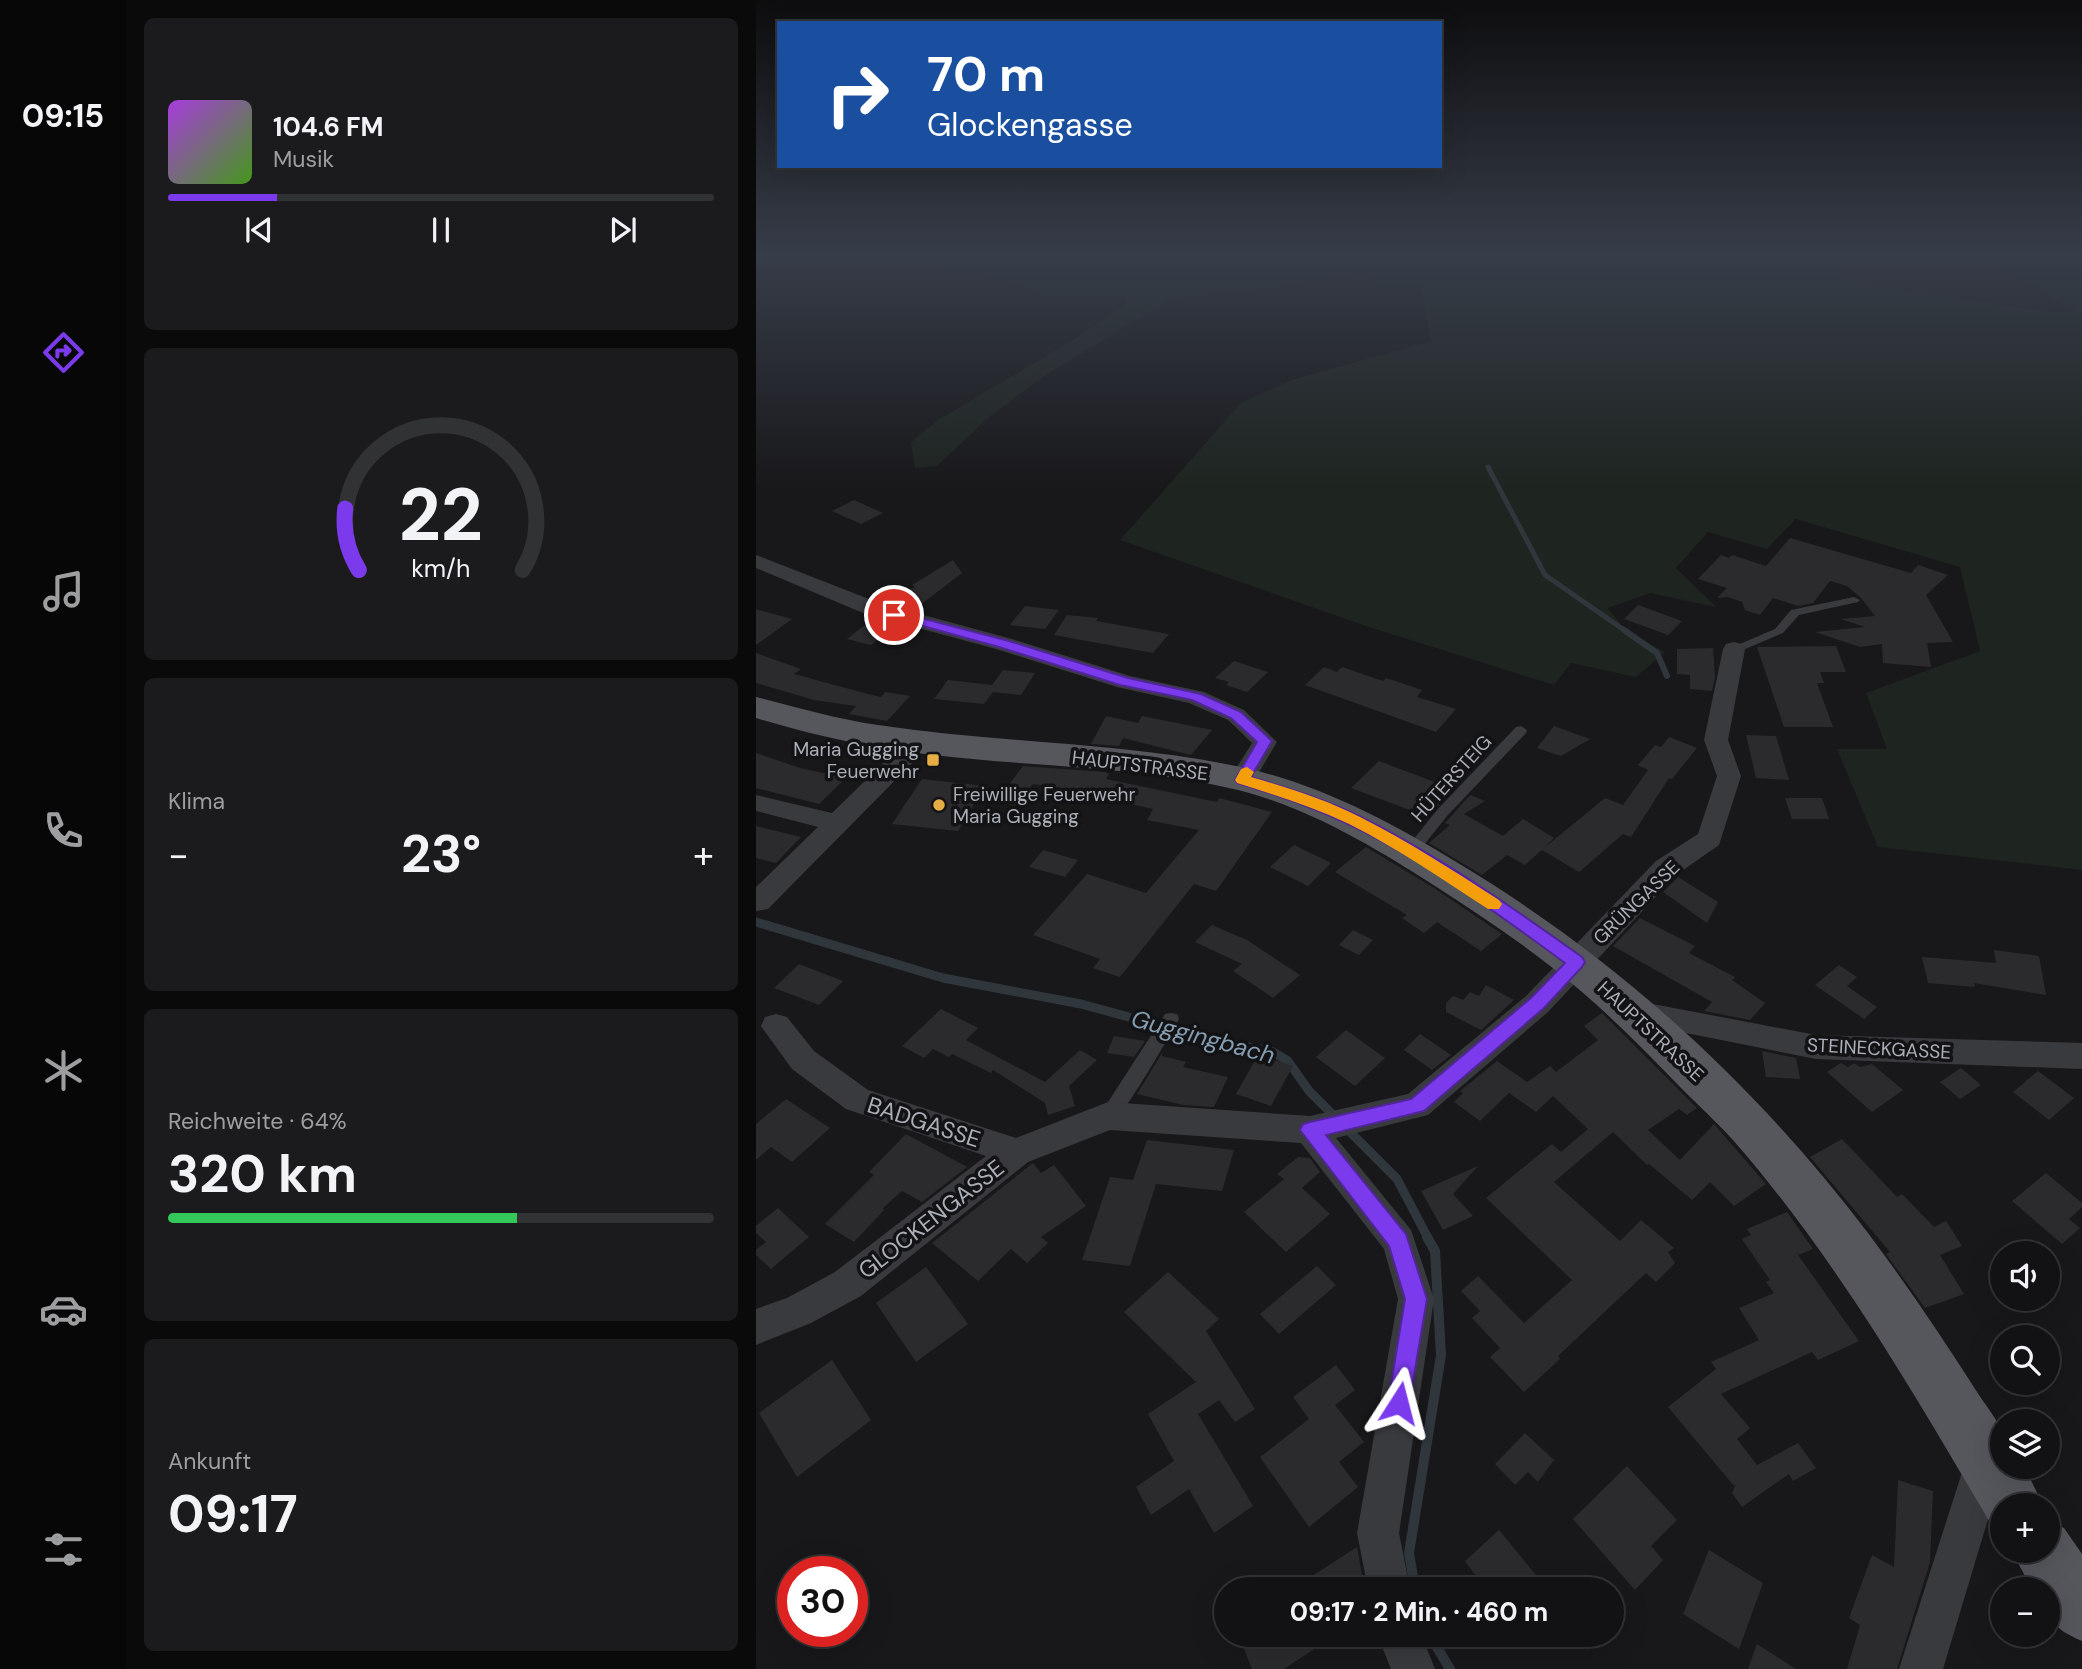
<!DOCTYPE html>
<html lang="de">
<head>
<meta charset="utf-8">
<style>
	body { margin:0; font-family:"DM Sans",sans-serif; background:#1b1b1d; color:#f1f3f6; height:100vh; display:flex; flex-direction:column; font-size:26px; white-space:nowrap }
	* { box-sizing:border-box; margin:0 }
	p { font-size:23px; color:#9c9ea0 }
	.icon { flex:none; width:38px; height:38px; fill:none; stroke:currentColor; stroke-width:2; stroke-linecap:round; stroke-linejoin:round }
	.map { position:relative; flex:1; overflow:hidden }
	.panel { display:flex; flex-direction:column; gap:18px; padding:18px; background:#0a0a0b; width:630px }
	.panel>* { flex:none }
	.top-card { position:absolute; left:21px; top:21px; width:665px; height:147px; border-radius:0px; box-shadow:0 7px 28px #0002,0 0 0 2px #313234; background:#1a4fa0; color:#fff; overflow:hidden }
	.controls { position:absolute; left:1234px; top:1241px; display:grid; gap:14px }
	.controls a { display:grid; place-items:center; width:70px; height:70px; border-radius:50%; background:#121214; box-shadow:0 7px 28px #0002,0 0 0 2px #313234; font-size:35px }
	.speed { position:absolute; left:21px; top:1556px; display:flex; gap:14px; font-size:35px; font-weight:700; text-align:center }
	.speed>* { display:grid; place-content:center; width:91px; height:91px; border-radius:50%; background:#121214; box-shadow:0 7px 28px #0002,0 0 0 2px #313234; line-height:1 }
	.speed .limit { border:10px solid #d22; background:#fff; color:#111 }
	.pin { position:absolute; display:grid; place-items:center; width:60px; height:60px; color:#fff; margin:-30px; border:4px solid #fff; border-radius:50%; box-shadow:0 2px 7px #0007 }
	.me { position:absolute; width:77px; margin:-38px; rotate:9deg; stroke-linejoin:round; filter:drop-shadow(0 0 5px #0008) }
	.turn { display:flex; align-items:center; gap:24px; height:147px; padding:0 35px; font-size:32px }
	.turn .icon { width:91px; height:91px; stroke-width:2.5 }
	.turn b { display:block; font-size:49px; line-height:60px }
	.big { font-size:52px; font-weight:700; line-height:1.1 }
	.panel .widget { flex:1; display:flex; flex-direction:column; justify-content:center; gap:10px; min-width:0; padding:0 24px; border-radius:10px; background:#1b1b1d }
	.panel .dial { align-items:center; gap:0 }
	.dial svg { height:182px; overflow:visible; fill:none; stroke:#313234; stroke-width:7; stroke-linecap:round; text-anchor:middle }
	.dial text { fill:#f1f3f6; stroke:none }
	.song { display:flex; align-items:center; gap:21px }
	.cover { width:84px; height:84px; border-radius:10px; background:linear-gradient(135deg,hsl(280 70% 55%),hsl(100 70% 35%)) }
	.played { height:7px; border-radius:4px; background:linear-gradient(90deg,#7c3aed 20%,#313234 20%) }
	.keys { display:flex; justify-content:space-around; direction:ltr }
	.heat { display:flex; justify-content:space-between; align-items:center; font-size:38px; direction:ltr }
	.charge { height:10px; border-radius:5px; background:linear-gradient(90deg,#34c759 64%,#313234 0) }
	.trip { position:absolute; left:458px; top:1577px; width:410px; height:70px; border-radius:35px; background:#121214; box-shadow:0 7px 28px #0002,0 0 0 2px #313234; font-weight:700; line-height:70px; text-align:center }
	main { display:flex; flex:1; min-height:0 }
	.tabs { display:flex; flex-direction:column; width:126px; justify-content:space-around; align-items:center; background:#070708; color:#9c9ea0 }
	.tabs .icon { width:49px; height:49px }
	.tabs .on { color:#7c3aed }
	.tabs b { font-size:32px; color:#f1f3f6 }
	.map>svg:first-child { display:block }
	.green { fill:#1e241f }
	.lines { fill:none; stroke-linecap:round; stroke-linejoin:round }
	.stream-far3 { stroke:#2f373d; stroke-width:5 }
	.stream-far2 { stroke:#2f373d; stroke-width:6 }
	.stream-far1 { stroke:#2f373d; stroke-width:9 }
	.stream { stroke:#2f373d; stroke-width:10 }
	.building { fill:#2b2b2e }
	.service { fill:#393a3e; fill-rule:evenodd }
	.minor { fill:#393a3e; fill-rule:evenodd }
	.primary { fill:#55575d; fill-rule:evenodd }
	.route { fill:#7c3aed; stroke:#51269a; stroke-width:2 }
	.slow { fill:#f59e0b }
	.poi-dot { fill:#e5ad44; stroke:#131315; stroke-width:2.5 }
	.labels { text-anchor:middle; stroke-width:7; stroke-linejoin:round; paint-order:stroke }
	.poi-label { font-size:19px; fill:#abafb8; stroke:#131315; text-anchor:end }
	.street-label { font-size:19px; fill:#abafb8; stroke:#131315 }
	.near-street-label { font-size:23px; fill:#abafb8; stroke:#131315 }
	.near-water-label { font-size:24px; font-style:italic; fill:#859db1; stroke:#131315 }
</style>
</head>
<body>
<main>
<nav class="tabs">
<b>09:15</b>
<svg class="icon on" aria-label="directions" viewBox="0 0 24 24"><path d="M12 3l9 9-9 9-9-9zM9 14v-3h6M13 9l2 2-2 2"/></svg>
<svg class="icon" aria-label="music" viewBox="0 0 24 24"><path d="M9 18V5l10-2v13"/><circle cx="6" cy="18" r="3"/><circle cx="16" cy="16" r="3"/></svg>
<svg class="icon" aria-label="phone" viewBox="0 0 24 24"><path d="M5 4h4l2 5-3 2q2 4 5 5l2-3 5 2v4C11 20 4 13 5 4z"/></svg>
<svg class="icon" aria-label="climate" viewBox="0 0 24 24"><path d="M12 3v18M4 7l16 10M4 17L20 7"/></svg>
<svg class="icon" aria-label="car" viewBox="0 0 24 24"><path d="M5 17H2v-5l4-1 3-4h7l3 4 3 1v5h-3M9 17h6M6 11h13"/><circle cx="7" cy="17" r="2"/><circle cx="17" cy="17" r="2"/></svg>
<svg class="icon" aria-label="filters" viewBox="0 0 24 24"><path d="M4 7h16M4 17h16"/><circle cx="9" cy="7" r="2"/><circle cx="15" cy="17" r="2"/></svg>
</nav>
<section class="panel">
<div class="widget">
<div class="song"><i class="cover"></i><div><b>104.6 FM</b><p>Musik</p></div></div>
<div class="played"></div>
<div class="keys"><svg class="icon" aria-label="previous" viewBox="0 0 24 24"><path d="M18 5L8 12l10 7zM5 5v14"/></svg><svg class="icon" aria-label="pause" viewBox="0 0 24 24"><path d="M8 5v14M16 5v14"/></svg><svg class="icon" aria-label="next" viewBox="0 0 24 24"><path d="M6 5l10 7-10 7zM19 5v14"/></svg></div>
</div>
<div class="widget dial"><svg viewBox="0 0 100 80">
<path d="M14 69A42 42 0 1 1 86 69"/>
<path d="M14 69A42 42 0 0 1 8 42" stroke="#7c3aed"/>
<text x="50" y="56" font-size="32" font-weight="700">22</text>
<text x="50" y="72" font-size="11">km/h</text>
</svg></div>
<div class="widget"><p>Klima</p>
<div class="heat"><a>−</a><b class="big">23°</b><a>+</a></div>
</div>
<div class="widget"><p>Reichweite · 64%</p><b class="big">320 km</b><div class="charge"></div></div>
<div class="widget"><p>Ankunft</p><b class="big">09:17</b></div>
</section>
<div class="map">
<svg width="1326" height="1669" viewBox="0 0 1326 1669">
	<rect width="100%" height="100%" fill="#18181a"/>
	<path class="green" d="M99,255H1090L1084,281L1287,311L1320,312L1249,268L1202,255H1326V870L1122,847L1081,749H1131L1110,693L1224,651L1204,567L1040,519L1011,549L952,532L920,568L960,607L894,593L852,608L870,631L909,652L880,677L815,663L798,685L613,627L364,540L485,403L536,380L675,341L665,286L621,287L616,274L583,276L508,289L416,298L285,378L232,418L181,466L159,468L155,442L182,420L320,338L371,302L370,296H288L268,286L222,274Z"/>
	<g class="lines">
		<path class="stream-far3" d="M732,467L789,575L871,632"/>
		<path class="stream-far2" d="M868,630L901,653L911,676"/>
		<g class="stream-far1">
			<path d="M0,922L187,978L325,1004L469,1043L515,1051L532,1061L553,1091L580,1118"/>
			<path d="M591,1129L641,1179L672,1238"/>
		</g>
		<g class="stream">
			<path d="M659,1589L653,1553L685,1355L679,1251L671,1237"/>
			<path d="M673,1634L694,1669"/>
		</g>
	</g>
	<g class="building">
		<path d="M98,500L127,513L105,524L76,511Z"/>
		<path d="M1034,538L1155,573L1162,565L1192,575L1170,595L1197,642L1171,643L1175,667L1127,663L1126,644L1104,647L1059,632L1109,627L1085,619L1119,616L1105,598L1091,586L1074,581L1057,603L1042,606L1017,598L1004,615L989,610L986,602L972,597L961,598L971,588L942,579L965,555L973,558L976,555L1010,566Z"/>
		<path d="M197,560L206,573L164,605L143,598L159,587L156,585Z"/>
		<path d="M882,605L926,621L912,635L868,619Z"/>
		<path d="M269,606L303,610L289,629L254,625Z"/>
		<path d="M0,609L36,619L0,645Z"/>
		<path d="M311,615L342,618L340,621L413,634L397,653L298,635Z"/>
		<path d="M110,624L134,630L115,645L91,639Z"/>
		<path d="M1080,646L1090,672H1064L1068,683H1061L1077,727H1028L1001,647Z"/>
		<path d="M957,648L959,677L956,691L934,689V675L921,674V649Z"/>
		<path d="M0,653L45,669L38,674L112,694L125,697L129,692L154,696L131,721L93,714L100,706L58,700L0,683Z"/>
		<path d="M478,661L512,672L491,692L470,685L473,682L459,678Z"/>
		<path d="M568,667L581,672L586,667L627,681L630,678L666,690L661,697L700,709L680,732L549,685Z"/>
		<path d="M247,670L279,673L265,695L237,692L228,704L178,699L192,680L236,685Z"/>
		<path d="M350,716L382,723L386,716L456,730L435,755L367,738L363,746L335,744Z"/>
		<path d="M798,726L834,739L805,756L781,748Z"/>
		<path d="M990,735L1020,736L1033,780L1000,778Z"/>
		<path d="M913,737L941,748L916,779L913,778L875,837L867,834L823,872L786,850L769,865L751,855L726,875L673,843L694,825L689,823L714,795L729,801L708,814L747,836L767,819L798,838L788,848L849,798L867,805L892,770L882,765L899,745L905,747Z"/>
		<path d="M0,753L44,768L90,778L63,804L0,788Z"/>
		<path d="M623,761L697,789L672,817L595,788Z"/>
		<path d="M267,766L349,772L353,774L350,779L461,802L463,798L516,812L460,891L438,884L364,977L337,968L344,959L277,935L331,874L390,893L443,830L391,820L397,809L347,798L345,801L321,796L324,791L277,784L259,806L240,802Z"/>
		<path d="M166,779L229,786L202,831L136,824Z"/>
		<path d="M1029,798H1066L1073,819H1036Z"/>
		<path d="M0,826L45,837L20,863L0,858Z"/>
		<path d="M538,845L575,863L552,886L514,867Z"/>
		<path d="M610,847L678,888L746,934L725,951L681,922L668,933L646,918L651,915L579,872Z"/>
		<path d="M287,850L322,860L309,877L273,867Z"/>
		<path d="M922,877L962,902L951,923L907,892Z"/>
		<path d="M884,918L939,946L933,953L979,977L976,980L1009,1003L994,1020L948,1011L956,1002L857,946Z"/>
		<path d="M456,925L491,940L544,975L517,998L477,971L486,964L439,942Z"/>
		<path d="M597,930L617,940L603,955L583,945Z"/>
		<path d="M1238,950L1283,956L1290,995L1218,983L1219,987L1172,983L1166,957L1240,963Z"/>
		<path d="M43,964L87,981L63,1005L18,988Z"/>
		<path d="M1083,965L1101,977L1091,986L1121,1007L1108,1019L1059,985Z"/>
		<path d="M730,985L758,1000L725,1030L690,1012V1003L697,996L707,1000L714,992L723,996Z"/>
		<path d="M185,1009L222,1028L210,1040L289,1082L324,1050L341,1060L313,1086L319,1106L292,1115L289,1103L237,1070L235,1073L196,1054L193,1057L177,1049L168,1058L146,1046Z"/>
		<path d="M846,1013L941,1108L931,1115L923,1109L892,1130L924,1160L958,1124L1010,1184L978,1206L954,1182L936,1200L893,1164L891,1165L857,1132L798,1182L864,1241L885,1220L918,1248L912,1252L919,1263L900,1282L890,1273L802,1356L804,1359L768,1392L734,1357L744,1348L716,1318L724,1311L705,1291L722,1276L768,1323L816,1280L730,1198L796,1144L805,1152L832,1129L797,1096L780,1112L753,1093L724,1121L698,1102L707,1093L704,1091L741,1061L771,1082L794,1066L800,1072L842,1040L828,1026Z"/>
		<path d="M590,1030L629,1058L599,1086L560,1057Z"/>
		<path d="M664,1034L695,1055L676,1070L648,1050Z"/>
		<path d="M358,1036L389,1041L378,1057L351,1053Z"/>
		<path d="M1006,1051L1040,1058L1044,1079L1010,1077Z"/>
		<path d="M406,1053V1056L430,1062L427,1067L472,1077L458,1107L427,1105L381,1094Z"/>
		<path d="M502,1055L537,1066L515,1106L480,1094Z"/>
		<path d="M1085,1063L1092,1067L1098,1063L1104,1067L1116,1064L1147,1090L1116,1112L1071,1072Z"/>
		<path d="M1205,1068L1225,1085L1204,1099L1184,1082Z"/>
		<path d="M1282,1071L1318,1098L1293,1120L1257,1092Z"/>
		<path d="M30,1099L74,1128L36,1162L15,1147L0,1160V1124Z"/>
		<path d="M150,1134L211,1167L166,1202L146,1191L127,1208L128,1210L98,1242L69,1224L118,1175L113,1172Z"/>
		<path d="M1086,1139L1141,1197L1146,1194L1178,1227L1190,1221L1206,1246L1184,1255L1208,1294L1169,1308L1130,1254L1134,1252L1054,1157Z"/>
		<path d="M391,1140L478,1150L466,1191L400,1184L374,1266L326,1260L354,1177L377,1180Z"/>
		<path d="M542,1157L554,1158L564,1172L546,1188L574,1214L530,1252L488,1212L528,1179L521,1174Z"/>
		<path d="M277,1163L285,1173L298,1165L330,1206L285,1237L292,1243L271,1263L255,1249L222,1281L176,1243Z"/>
		<path d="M722,1166L697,1194L717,1216L687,1230L665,1191Z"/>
		<path d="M1290,1173L1326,1203V1207L1313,1219L1324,1228L1306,1244L1256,1201Z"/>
		<path d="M22,1208L53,1237L15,1269L0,1255V1250L10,1242L0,1233V1226Z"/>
		<path d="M1031,1212L1057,1249L1042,1255L1103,1341L1062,1360L1056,1352L965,1394L994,1428L981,1439L1001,1465L1042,1443L1060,1468L1037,1481L1033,1474L986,1507L976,1493L980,1484L978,1486L912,1407L960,1369L955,1362L1003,1340L983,1308L1018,1293L1010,1282L1014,1280L986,1239L995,1235L991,1229Z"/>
		<path d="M561,1266L580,1285L523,1334L504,1314Z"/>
		<path d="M170,1267L212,1324L160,1362L120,1303Z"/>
		<path d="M412,1272L463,1319L450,1331L499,1409L479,1422L463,1400L442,1414L497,1506L458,1533L433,1489L395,1515L380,1487L418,1461L392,1414L440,1382L368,1312Z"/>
		<path d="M76,1360L115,1420L41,1477L3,1413Z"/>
		<path d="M580,1365L599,1390L579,1405L608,1442L583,1462L602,1487L553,1527L504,1457L553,1419L537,1397Z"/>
		<path d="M769,1433L798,1460L782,1482L772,1472L759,1485L739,1464Z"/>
		<path d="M871,1466L921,1520L895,1546L907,1560L879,1590L817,1519Z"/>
		<path d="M1142,1480L1177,1491L1174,1562L1141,1669H1091L1104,1625L1093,1618L1116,1555L1138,1567Z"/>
		<path d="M743,1530L784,1580L774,1589H729L709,1561Z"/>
		<path d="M601,1547L607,1580L592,1589H536Z"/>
		<path d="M953,1550L1007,1583L983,1649L927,1614Z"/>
		<path d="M482,1634H581L528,1669H496Z"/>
		<path d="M1001,1644L1040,1669H992Z"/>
	</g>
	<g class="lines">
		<g class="service">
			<path d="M1098,597L1104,600L1102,602L1043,615L1027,633L982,652L978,653L972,649L1019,629L1035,610Z"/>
			<path d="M765,726L771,730L770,733L691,816L660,855H650L648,852L650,849L681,810L760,727Z"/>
			<path d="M415,1013L421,1014L423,1019C414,1035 368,1116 356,1122C352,1124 351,1123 346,1121L343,1116L409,1014Z"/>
		</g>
		<g class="minor">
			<path d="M0,555L123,603L256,639L374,676L448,692L488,710L521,742L495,786L486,788L477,786L473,780L496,743L472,720L433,703L361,687L240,649L107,613L0,568Z"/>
			<path d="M978,642L986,644L989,649L972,740L985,776L963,845L920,875L792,1012L672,1115L580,1138L655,1230L678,1299L643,1533L654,1589H612L601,1533L642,1299L628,1249L545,1143L354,1130L272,1162L105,1296L55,1323L0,1345V1309L31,1298L79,1272L230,1156L90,1109L36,1069L5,1026L9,1017L20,1014L31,1017L58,1051L112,1090L260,1138L352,1102L554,1116L652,1094L770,996L900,861L942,834L961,776L948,740L967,649L970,644Z"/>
			<path d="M163,734L172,737L175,742L172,747L12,909L0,911V887L62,827L0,811V795L76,813L154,737Z"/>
			<path d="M881,1001L1060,1035L1326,1043V1069L1060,1059L870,1021L866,1013L870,1005Z"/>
			<path d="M1229,1443L1243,1449L1248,1466L1187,1669H1143L1209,1463L1215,1449Z"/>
			<path d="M621,1634H665L679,1669H635Z"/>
		</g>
		<g class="primary">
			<path d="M0,697C41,707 80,719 122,725C241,743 362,742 480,766C559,782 633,821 702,863C863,960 998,1083 1112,1233C1151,1285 1188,1340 1223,1395C1230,1406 1244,1422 1246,1435C1248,1445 1246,1457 1246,1466H1268L1287,1505H1246V1531L1236,1526C1159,1395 1082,1262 983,1147C966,1127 946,1109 928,1091C895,1057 862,1023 826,992C780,952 730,919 679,886C618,847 553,808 482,790C382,766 278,767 177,755C116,748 58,736 0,718Z"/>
			<path d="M1292,1521L1308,1528L1326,1554V1641C1296,1628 1292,1621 1292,1589H1276L1255,1550H1292Z"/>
		</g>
	</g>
	<linearGradient id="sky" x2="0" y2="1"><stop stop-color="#0d0d0e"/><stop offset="0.52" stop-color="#373d49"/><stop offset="1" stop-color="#373d49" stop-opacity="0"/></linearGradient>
	<rect width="1326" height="489" fill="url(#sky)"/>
	<path class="route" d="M138,611L253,641L372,678L445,694L485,712L516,741L495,777C532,788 571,800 605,817C683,856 756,907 826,957L829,962L826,967L788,1008L668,1111L570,1135L650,1234L671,1299L652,1411L643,1414L635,1411L632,1403L649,1299L633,1246L544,1130L547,1124L554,1122L655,1099L775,998L809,963C741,913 667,859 592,824C556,807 519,794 481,783L479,780L501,742L475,718L436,700L364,685L243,647L134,617L132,615Z"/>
	<path class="slow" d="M491,767L498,772L495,777C533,788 571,800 606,818C653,842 698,871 743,900L746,904L743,909H732C686,879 641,848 593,824C557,807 519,795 481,783L479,780L485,769Z"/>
	<g class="poi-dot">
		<rect x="170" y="753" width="14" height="14" rx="3.5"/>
		<circle cx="183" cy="805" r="7"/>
	</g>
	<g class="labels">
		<g class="poi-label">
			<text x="163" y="756">Maria Gugging<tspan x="163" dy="22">Feuerwehr</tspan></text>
			<text x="197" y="801" text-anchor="start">Freiwillige Feuerwehr<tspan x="197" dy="22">Maria Gugging</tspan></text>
		</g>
		<g class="street-label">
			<text transform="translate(384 765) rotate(7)" y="7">HAUPTSTRASSE</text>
			<text transform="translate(695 778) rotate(-48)" y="7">HÜTERSTEIG</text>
			<text transform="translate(880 902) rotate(-44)" y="7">GRÜNGASSE</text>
			<text transform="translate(895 1031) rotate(43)" y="7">HAUPTSTRASSE</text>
			<text transform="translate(1123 1048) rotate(3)" y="7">STEINECKGASSE</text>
		</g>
		<g class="near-street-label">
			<text transform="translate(168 1122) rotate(18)" y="8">BADGASSE</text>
			<text transform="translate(175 1219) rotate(-38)" y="8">GLOCKENGASSE</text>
		</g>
		<g class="near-water-label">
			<text transform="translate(447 1037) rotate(15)" y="8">Guggingbach</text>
		</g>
	</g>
</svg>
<div class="controls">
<a><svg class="icon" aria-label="sound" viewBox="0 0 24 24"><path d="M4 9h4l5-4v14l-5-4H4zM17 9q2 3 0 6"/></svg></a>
<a><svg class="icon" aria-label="search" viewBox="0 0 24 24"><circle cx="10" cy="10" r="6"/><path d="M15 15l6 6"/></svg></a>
<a><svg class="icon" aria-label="layers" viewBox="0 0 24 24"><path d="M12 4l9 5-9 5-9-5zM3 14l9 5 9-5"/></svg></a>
<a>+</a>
<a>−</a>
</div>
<div class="speed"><div class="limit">30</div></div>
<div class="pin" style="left:138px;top:615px;background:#d93025"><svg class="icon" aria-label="arrive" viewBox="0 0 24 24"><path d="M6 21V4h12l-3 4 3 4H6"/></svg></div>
<svg class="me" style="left:643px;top:1403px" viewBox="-20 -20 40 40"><path d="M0-17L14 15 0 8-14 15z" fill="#7c3aed" stroke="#fff" stroke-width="4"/></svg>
<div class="trip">09:17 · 2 Min. · 460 m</div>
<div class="top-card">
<div class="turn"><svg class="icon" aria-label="right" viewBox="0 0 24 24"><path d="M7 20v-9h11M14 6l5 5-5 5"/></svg><div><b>70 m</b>Glockengasse</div></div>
</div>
</div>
</main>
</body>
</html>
